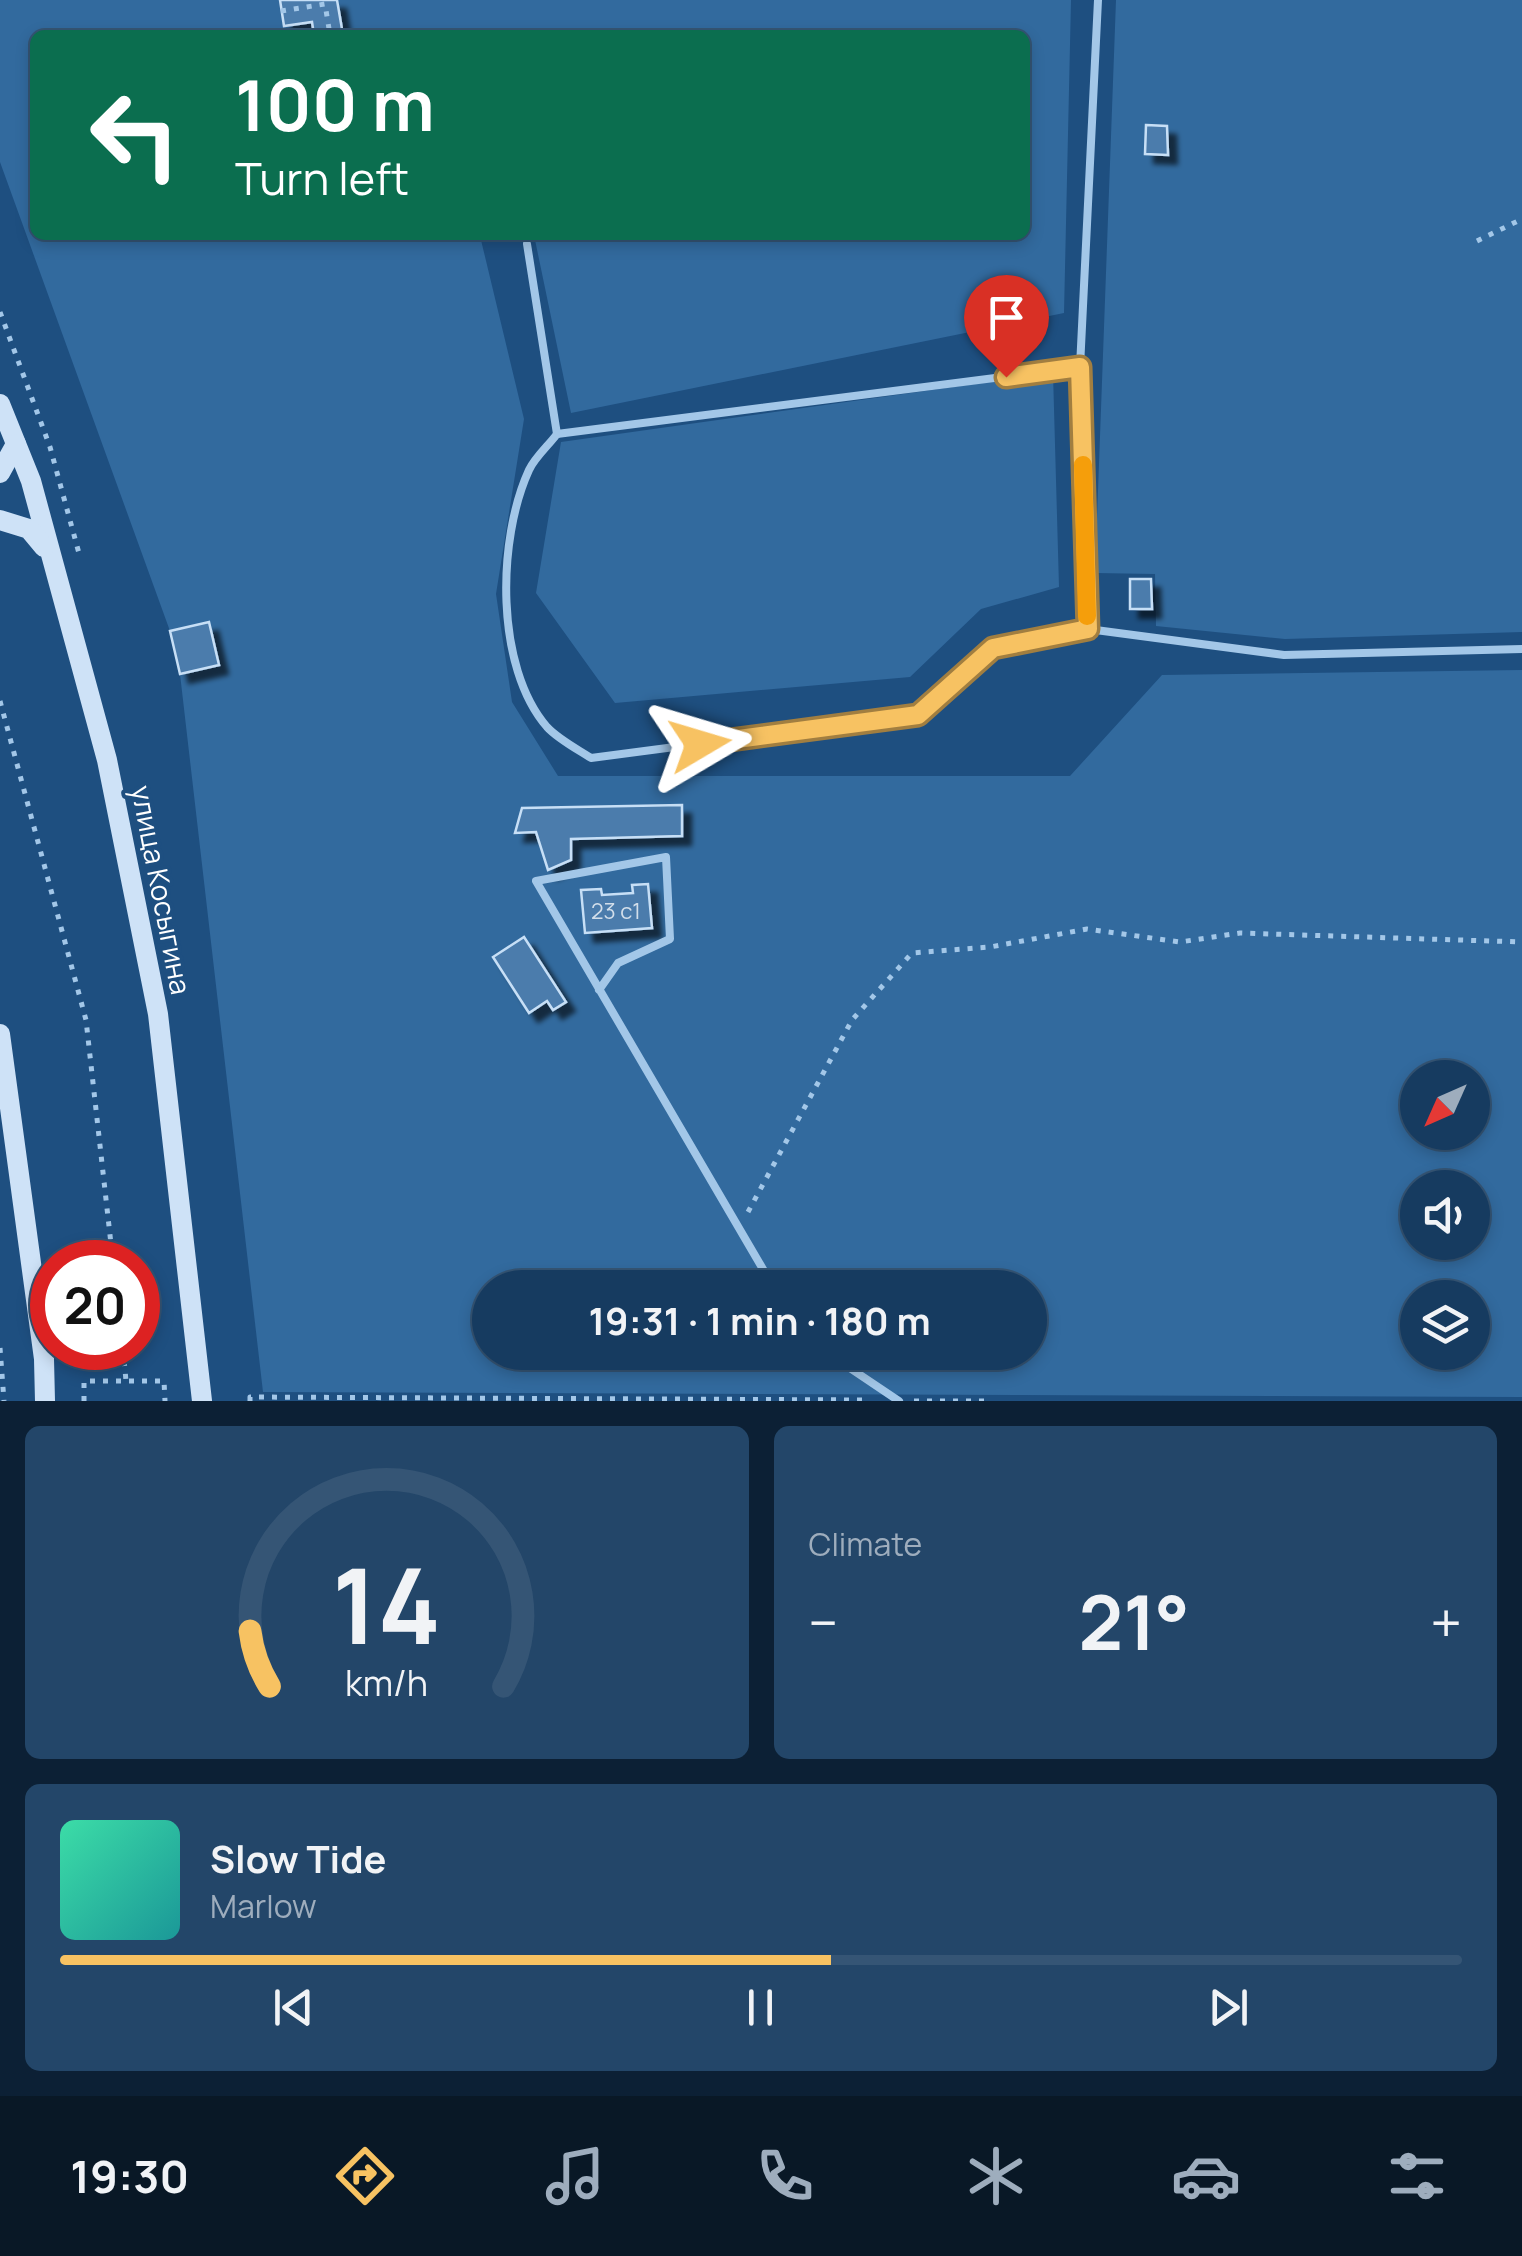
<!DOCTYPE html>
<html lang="en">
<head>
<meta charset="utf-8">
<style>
	body { margin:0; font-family:Manrope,sans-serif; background:#234669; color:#f1f3f6; height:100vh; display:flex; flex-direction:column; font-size:38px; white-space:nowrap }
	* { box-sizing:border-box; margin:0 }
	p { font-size:32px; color:#9eadbd }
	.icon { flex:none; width:55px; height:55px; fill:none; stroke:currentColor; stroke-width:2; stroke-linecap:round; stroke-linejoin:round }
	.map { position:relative; height:1401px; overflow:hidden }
	.drawer { display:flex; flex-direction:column; gap:25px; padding:25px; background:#0c2035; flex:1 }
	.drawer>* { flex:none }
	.guide { position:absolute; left:30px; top:30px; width:1000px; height:210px; border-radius:15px; box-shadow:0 5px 15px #0003,0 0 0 2px #355575; background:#0b6e4f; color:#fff; overflow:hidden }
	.needle { width:65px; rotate:225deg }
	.tools { position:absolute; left:1400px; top:1060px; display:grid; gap:20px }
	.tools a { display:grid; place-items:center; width:90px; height:90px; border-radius:50%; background:#163b60; box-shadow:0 5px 15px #0003,0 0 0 2px #355575; font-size:50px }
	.speed { position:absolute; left:30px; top:1240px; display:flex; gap:20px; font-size:50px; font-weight:700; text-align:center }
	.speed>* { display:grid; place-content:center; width:130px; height:130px; border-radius:50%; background:#163b60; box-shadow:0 5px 15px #0003,0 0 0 2px #355575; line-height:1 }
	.speed .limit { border:15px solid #d22; background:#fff; color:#111 }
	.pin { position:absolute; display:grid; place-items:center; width:85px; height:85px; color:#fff; margin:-102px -42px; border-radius:50% 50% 50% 0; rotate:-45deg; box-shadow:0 0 10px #0007 }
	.pin .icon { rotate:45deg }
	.me { position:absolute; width:110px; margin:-55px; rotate:83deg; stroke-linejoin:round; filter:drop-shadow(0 0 8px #0008) }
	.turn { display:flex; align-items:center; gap:35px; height:210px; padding:0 40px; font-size:45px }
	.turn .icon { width:130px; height:130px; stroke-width:2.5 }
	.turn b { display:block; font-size:70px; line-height:85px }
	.big { font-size:75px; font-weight:700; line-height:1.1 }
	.drawer .widget { flex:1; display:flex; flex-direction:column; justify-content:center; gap:15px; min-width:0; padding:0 35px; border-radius:15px; background:#234669 }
	.drawer .dial { align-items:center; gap:0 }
	.dial svg { height:260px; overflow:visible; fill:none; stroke:#355575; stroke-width:7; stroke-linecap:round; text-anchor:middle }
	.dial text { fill:#f1f3f6; stroke:none }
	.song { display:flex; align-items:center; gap:30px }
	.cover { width:120px; height:120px; border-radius:15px; background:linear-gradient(135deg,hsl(160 70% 55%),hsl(180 70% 35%)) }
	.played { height:10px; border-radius:5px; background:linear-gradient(90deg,#f7c262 55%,#355575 55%) }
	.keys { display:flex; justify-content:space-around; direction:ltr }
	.heat { display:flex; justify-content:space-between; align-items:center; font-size:55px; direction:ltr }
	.drawer .tiles { flex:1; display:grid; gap:25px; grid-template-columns:1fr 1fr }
	.widget:last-child { grid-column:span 2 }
	.trip { position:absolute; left:472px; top:1270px; width:575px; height:100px; border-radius:50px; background:#163b60; box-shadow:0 5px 15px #0003,0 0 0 2px #355575; font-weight:700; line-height:100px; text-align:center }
	.dock { display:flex; height:160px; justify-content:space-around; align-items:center; background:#091826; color:#9eadbd }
	.dock .icon { width:70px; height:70px }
	.dock .current { color:#f7c262 }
	.dock b { font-size:45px; color:#f1f3f6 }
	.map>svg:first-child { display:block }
	.green { fill:#326a9e; fill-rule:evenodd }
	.building { fill:#4b7cac; stroke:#c7dff6; stroke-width:2.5; filter:url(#shadow) }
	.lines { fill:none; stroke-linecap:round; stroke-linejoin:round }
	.path { stroke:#a3c7e8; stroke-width:5; stroke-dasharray:5 8; stroke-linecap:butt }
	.lane { stroke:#a3c7e8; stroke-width:8 }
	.secondary { stroke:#cee2f7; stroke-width:20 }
	.route-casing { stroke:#a17e40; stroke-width:25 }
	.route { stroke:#f7c262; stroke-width:18 }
	.slow { stroke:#f59e0b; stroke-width:18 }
	.labels { text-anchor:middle; stroke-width:8; stroke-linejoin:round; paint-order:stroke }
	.number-label { font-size:22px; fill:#d2deea }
	.street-label { font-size:28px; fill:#fff; stroke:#1e4f80 }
</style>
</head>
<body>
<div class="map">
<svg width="1522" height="1401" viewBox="0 0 1522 1401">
	<defs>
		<filter id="shadow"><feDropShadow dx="9" dy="9" stdDeviation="2.5" flood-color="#0009"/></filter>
	</defs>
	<rect width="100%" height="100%" fill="#1e4f80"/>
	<g class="green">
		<path d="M0,0H1071L1064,313L571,413L534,235H1025V35H35V235H528L481,240L524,419L496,594L512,702L558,776H1070L1162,675L1522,670V1397L263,1392L180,674L170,631L0,162ZM1418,1078H1472V1132H1418ZM1418,1188H1472V1242H1418ZM490,1288H1030V1352H490ZM1418,1298H1472V1352H1418Z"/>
		<path d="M1116,0H1522V632L1285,639L1156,626L1155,574L1095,573Z"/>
		<path d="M1053,373L1059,587L981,609L910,677L615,703L536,593L561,442Z"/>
	</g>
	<g class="building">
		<path d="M280,0H337L343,35H314L312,22L284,26Z"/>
		<path d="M1146,125L1167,126L1168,155L1145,154Z"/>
		<path d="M1130,579H1151L1152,609H1130Z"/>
		<path d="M209,622L219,665L180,674L170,631Z"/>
		<path d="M682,805V836L571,839V860L548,870L536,832L515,833L522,808Z"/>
		<path d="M648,884L652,928L585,933L581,890L601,889L602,895L633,893L632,885Z"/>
		<path d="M524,937L566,1002L553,1010L547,1001L529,1013L493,957Z"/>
	</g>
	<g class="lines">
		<g class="path">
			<path d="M281,11L325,4L330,35"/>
			<path d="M1477,241L1522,219"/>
			<path d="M0,312L50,447L80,557"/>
			<path d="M0,701L86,1020L113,1262"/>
			<path d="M748,1212L852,1020L912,953L990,947L1087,929L1180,942L1240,933L1522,942"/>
			<path d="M0,1348L4,1401"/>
			<path d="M123,1348L126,1381"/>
			<path d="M84,1401V1381H164L165,1401"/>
			<path d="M250,1401V1397L863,1400"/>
			<path d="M914,1401H987"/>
		</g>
		<g class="lane">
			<path d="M527,244L557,434"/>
			<path d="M1080,367L557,434C549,445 535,457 529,470C497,540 495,667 547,727C558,739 577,749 591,758L919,715L993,648L1088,629L1284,655L1522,649"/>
			<path d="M1088,629L1080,367L1098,0"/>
			<path d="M599,990L618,963L670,939L666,857L536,881L774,1288"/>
			<path d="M826,1352L899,1401"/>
		</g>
		<g class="secondary">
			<path d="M0,404L31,481L107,760L158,1014L202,1401"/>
			<path d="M0,473L16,444"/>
			<path d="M0,520L29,529L44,547"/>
			<path d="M0,1034L44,1359L45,1401"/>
		</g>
	</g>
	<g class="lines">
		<g class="route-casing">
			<path id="route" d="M700,744L918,715L993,648L1088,629L1080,367L1006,377"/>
		</g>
		<use href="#route" class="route"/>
		<path class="slow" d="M1083,465L1087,616"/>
	</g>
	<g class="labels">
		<g class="number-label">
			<text x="616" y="919">23 с1</text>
		</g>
		<g class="street-label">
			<text transform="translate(161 890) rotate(79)" y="10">улица Косыгина</text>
		</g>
	</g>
</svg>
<div class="tools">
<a><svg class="needle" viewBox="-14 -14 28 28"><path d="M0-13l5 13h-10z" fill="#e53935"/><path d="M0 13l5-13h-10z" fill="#9eadbd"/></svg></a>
<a><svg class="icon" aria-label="sound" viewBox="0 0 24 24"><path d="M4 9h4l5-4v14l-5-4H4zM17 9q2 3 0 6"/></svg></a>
<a><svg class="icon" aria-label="layers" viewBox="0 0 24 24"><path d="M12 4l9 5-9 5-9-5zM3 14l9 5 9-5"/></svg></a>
</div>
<div class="speed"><div class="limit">20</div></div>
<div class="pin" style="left:1006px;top:377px;background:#d93025"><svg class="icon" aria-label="arrive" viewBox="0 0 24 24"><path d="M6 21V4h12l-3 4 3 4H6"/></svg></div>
<svg class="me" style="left:700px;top:744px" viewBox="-20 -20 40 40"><path d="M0-17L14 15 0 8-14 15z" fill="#f7c262" stroke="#fff" stroke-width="4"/></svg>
<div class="trip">19:31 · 1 min · 180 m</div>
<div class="guide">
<div class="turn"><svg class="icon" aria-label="left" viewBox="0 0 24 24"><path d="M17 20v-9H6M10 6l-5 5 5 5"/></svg><div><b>100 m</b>Turn left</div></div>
</div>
</div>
<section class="drawer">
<div class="tiles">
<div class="widget dial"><svg viewBox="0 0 100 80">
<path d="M14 69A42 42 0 1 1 86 69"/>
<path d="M14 69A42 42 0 0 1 8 52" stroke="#f7c262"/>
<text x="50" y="56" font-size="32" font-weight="700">14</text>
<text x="50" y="72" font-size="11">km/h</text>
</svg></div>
<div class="widget"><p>Climate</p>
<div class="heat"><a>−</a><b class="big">21°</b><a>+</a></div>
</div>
<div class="widget">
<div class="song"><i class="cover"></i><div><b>Slow Tide</b><p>Marlow</p></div></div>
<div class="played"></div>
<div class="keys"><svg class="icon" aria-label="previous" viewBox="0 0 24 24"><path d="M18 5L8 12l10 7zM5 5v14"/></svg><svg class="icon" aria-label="pause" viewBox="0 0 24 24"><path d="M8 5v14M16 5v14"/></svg><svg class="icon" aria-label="next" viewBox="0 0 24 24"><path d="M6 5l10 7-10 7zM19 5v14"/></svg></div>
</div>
</div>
</section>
<nav class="dock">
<b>19:30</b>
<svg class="icon current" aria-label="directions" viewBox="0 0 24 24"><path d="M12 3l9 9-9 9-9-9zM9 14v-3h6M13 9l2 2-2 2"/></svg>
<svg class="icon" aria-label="music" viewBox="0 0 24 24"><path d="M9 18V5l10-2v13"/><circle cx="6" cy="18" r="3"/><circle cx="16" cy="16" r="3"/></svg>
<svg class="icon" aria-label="phone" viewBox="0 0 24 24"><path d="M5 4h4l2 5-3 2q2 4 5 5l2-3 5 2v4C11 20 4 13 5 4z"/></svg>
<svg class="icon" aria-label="climate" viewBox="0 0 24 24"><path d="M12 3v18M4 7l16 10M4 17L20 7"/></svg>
<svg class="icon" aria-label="car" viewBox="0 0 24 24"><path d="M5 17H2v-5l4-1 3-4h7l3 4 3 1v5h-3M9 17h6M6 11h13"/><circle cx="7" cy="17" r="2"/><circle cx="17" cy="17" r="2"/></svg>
<svg class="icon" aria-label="filters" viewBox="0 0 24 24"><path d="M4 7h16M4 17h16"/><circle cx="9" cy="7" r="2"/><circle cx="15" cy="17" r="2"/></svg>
</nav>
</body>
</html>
